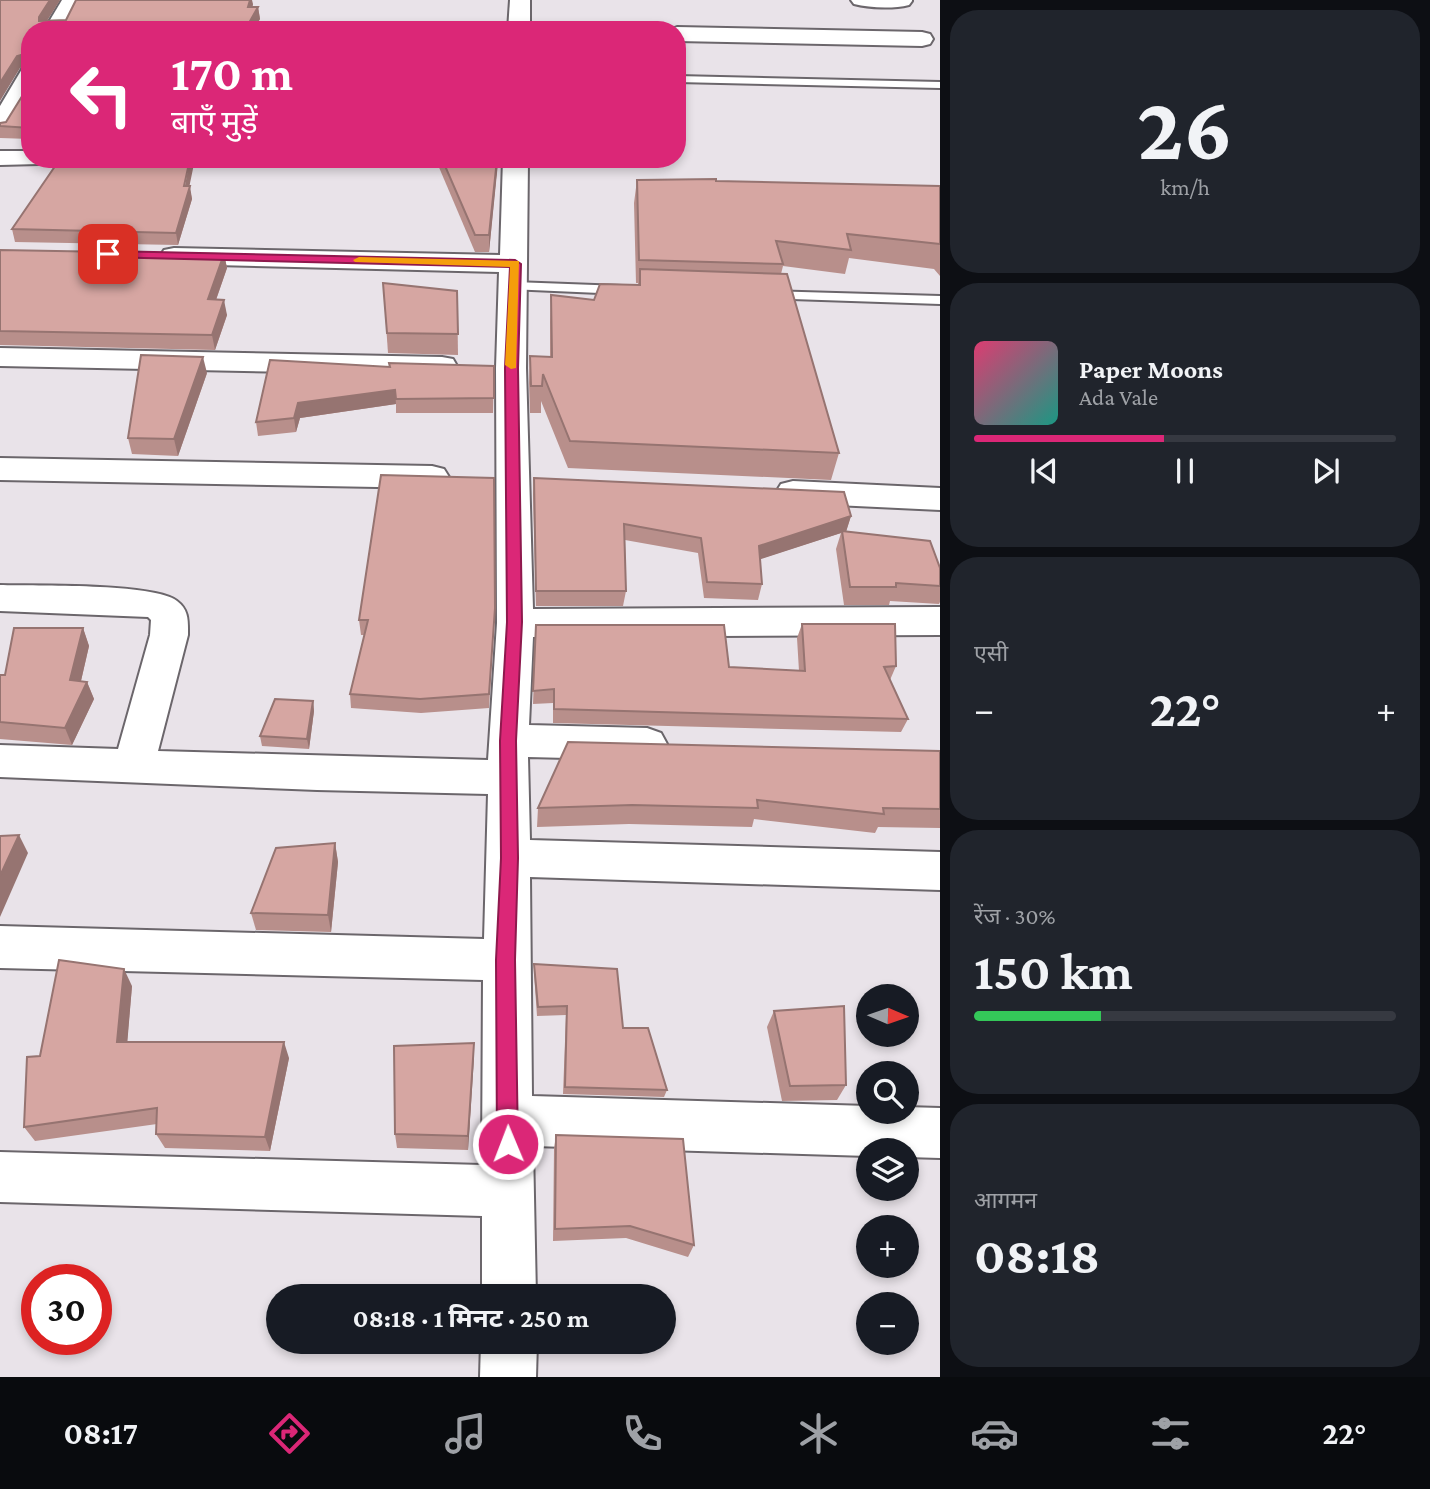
<!DOCTYPE html>
<html lang="hi">
<head>
<meta charset="utf-8">
<style>
	body { margin:0; font-family:"Crimson Pro","Noto Sans Devanagari",serif; background:#20242c; color:#f1f3f6; height:100vh; display:flex; flex-direction:column; font-size:26px; white-space:nowrap }
	* { box-sizing:border-box; margin:0 }
	p { font-size:23px; color:#9ea1a6 }
	.icon { flex:none; width:38px; height:38px; fill:none; stroke:currentColor; stroke-width:2; stroke-linecap:round; stroke-linejoin:round }
	.map { position:relative; flex:1; overflow:hidden }
	.drawer { display:flex; flex-direction:column; gap:10px; padding:10px; background:#0d0f14; width:490px }
	.drawer>* { flex:none }
	.guide { position:absolute; left:21px; top:21px; width:665px; height:147px; border-radius:28px; box-shadow:0 4px 10px #0003; background:#db2777; color:#fff; overflow:hidden }
	.needle { width:46px; rotate:92deg }
	.fabs { position:absolute; left:856px; top:984px; display:grid; gap:14px }
	.fabs a { display:grid; place-items:center; width:63px; height:63px; border-radius:50%; background:#171b24; box-shadow:0 4px 10px #0003; font-size:35px }
	.speed { position:absolute; left:21px; top:1264px; display:flex; gap:14px; font-size:35px; font-weight:700; text-align:center }
	.speed>* { display:grid; place-content:center; width:91px; height:91px; border-radius:50%; background:#171b24; box-shadow:0 4px 10px #0003; line-height:1 }
	.speed .limit { border:10px solid #d22; background:#fff; color:#111 }
	.pin { position:absolute; display:grid; place-items:center; width:60px; height:60px; color:#fff; margin:-30px; border-radius:14px; box-shadow:0 4px 10px #0006 }
	.me { position:absolute; width:77px; margin:-38px; rotate:359deg; stroke-linejoin:round; filter:drop-shadow(0 0 5px #0008) }
	.turn { display:flex; align-items:center; gap:24px; height:147px; padding:0 35px; font-size:32px }
	.turn .icon { width:91px; height:91px; stroke-width:2.5 }
	.turn b { display:block; font-size:49px; line-height:60px }
	.big { font-size:52px; font-weight:700; line-height:1.1 }
	.drawer .widget { flex:1; display:flex; flex-direction:column; justify-content:center; gap:10px; min-width:0; padding:0 24px; border-radius:28px; background:#20242c }
	.drawer .dial { align-items:center; gap:0 }
	.dial b { font-size:91px; line-height:1 }
	.song { display:flex; align-items:center; gap:21px }
	.cover { width:84px; height:84px; border-radius:10px; background:linear-gradient(135deg,hsl(340 70% 55%),hsl(170 70% 35%)) }
	.played { height:7px; border-radius:4px; background:linear-gradient(90deg,#db2777 45%,#363941 45%) }
	.keys { display:flex; justify-content:space-around; direction:ltr }
	.heat { display:flex; justify-content:space-between; align-items:center; font-size:38px; direction:ltr }
	.charge { height:10px; border-radius:5px; background:linear-gradient(90deg,#34c759 30%,#363941 0) }
	.trip { position:absolute; left:266px; top:1284px; width:410px; height:70px; border-radius:35px; background:#171b24; box-shadow:0 4px 10px #0003; font-weight:700; line-height:70px; text-align:center }
	.tabs { display:flex; height:112px; justify-content:space-around; align-items:center; background:#090b0e; color:#9ea1a6 }
	.tabs .icon { width:49px; height:49px }
	.tabs .selected { color:#db2777 }
	.tabs b { font-size:32px; color:#f1f3f6 }
	main { display:flex; flex:1; min-height:0 }
	.map>svg:first-child { display:block }
	.lines { fill:none; stroke-linecap:round; stroke-linejoin:round }
	.lane-casing { stroke:#6b666b; stroke-width:4 }
	.street-casing { stroke:#6b666b; stroke-width:4 }
	.lane { fill:#fff; fill-rule:evenodd }
	.street { fill:#fff; fill-rule:evenodd }
	.wall { fill:#b88f8b }
	.shaded-wall { fill:#967471 }
	.building { fill:#d6a6a2; stroke:#967471; stroke-width:2 }
	.route { fill:#db2777; stroke:#8e194d; stroke-width:2 }
	.slow { fill:#f59e0b }
</style>
</head>
<body>
<main>
<div class="map">
<svg width="940" height="1377" viewBox="0 0 940 1377">
	<rect width="100%" height="100%" fill="#e9e3e9"/>
	<g class="lines">
		<g class="lane-casing">
			<g id="lane">
				<path d="M677,76L940,82V88L677,82Z"/>
				<path d="M514,282L622,286L629,290L622,294L509,289V283Z"/>
				<path d="M767,291L940,296V304L762,298L760,295Z"/>
			</g>
		</g>
		<g class="street-casing">
			<g id="street">
				<path d="M62,0H82L66,30H44Z"/>
				<path d="M510,0H530V30H508Z"/>
				<path d="M851,0H912V1L909,5C893,9 870,8 854,4Z"/>
				<path d="M677,27L922,32L930,34L933,39L930,44L922,46L677,41V30H669Z"/>
				<path d="M30,67V95L9,131L0,133V106L22,69Z"/>
				<path d="M0,151H30V159H42L39,164L0,165Z"/>
				<path d="M503,159H528L526,368L533,609L940,607V635L533,637L529,725L647,728L661,733L667,744L661,755L647,760L528,757L530,840L940,852V890L530,877L532,1096L868,1106V1111H906V1107L940,1108V1158L906,1157V1150H868V1156L533,1146L536,1297H482V1216L0,1202V1152L482,1165L483,980L0,968V926L484,939L488,794L317,790L0,777V745L118,749L150,635L151,620L148,617L0,611V585C34,586 155,583 177,601C189,610 188,621 188,635L158,751L488,760L497,623L496,368L499,272L174,264L164,262L160,256L164,250L174,248L500,255Z"/>
				<path d="M0,348L442,357L453,359L457,366L453,373L442,375L0,366Z"/>
				<path d="M0,458L432,466L444,469L449,477L444,485L432,488L0,480Z"/>
				<path d="M793,481L940,488V510L793,503L781,500L776,492L781,484Z"/>
				<path d="M481,1342H537L536,1377H480Z"/>
			</g>
		</g>
		<use href="#lane" class="lane"/>
		<use href="#street" class="street"/>
	</g>
	<g class="wall">
		<path d="M0,0H60L47,20H66L253,4L252,7H258L260,19L253,30H30V139L0,138V123L6,122L29,85V66L20,68Z"/>
		<path d="M438,159H498L489,252H475L438,165Z"/>
		<path d="M637,180L940,186V276L934,269L849,258L845,274L783,266L781,274L839,453L831,480L568,468L541,401V413H530L529,383L530,356L550,357V322L551,295L594,300L638,285V283H636L634,203Z"/>
		<path d="M189,186L192,199L178,245L15,242L12,229Z"/>
		<path d="M0,250L224,254L227,268L216,300L227,315L215,350L0,345Z"/>
		<path d="M383,283L457,291L458,355L388,353Z"/>
		<path d="M494,366L493,413H396V404L300,418L296,432L258,436L256,422L390,367Z"/>
		<path d="M207,373L178,456L132,454L128,438Z"/>
		<path d="M534,478L851,516L846,531L940,568V602L939,604L890,601L889,605H844L836,549L841,533L760,559L762,584L758,600L704,598L698,553L625,540L626,591L623,606H536L533,494Z"/>
		<path d="M359,620L494,623L489,708L421,713L351,708L350,694L364,635H361Z"/>
		<path d="M802,624L896,666L890,680L908,719L901,732L553,723V703L533,704L536,625L729,667L799,671L797,638Z"/>
		<path d="M83,628L89,646L81,681L87,682L94,699L72,745L0,739V675H5Z"/>
		<path d="M313,701L314,711L309,749L262,746L260,736Z"/>
		<path d="M940,751V828L878,827L875,833L754,819L752,827L629,824L537,827L538,808Z"/>
		<path d="M335,843L338,862L331,932L256,930L251,913Z"/>
		<path d="M534,964L623,1028L667,1090L664,1097L563,1094L566,1015L537,1016L534,973Z"/>
		<path d="M132,986L127,1042L289,1058L270,1151L165,1148L156,1134L157,1124L35,1141L24,1127L40,1056Z"/>
		<path d="M774,1011L846,1085L837,1100L782,1101L767,1027Z"/>
		<path d="M474,1043L468,1150L397,1148L395,1134Z"/>
		<path d="M556,1135L694,1245L688,1257L626,1238L553,1241L554,1149Z"/>
	</g>
	<g class="shaded-wall">
		<path d="M50,0H60L42,29L39,17Z"/>
		<path d="M250,0H252L253,4L250,19L248,7Z"/>
		<path d="M258,7L260,19L253,30H245Z"/>
		<path d="M28,53L30,65L20,68L0,101V83L17,56Z"/>
		<path d="M190,159H195L188,193L190,186L192,199L178,245L176,233Z"/>
		<path d="M497,159H498V163L489,252V235Z"/>
		<path d="M224,254L227,268L211,314L208,299Z"/>
		<path d="M224,300L227,315L215,350L212,335Z"/>
		<path d="M203,357L207,373L178,456L174,439Z"/>
		<path d="M395,390L396,404L300,418L296,432L294,418L298,403Z"/>
		<path d="M851,516L846,532L842,531L841,533L755,561L759,546Z"/>
		<path d="M83,628L89,646L77,698L70,680Z"/>
		<path d="M87,682L94,699L72,745L65,728Z"/>
		<path d="M313,701L314,711L309,749L307,739Z"/>
		<path d="M19,835L28,853L0,917V876Z"/>
		<path d="M335,843L338,862L331,932L328,915Z"/>
		<path d="M124,969L132,986L126,1058L117,1042Z"/>
		<path d="M284,1042L289,1058L270,1151L265,1137Z"/>
		<path d="M474,1043V1058L468,1150V1136Z"/>
	</g>
	<g class="building">
		<path d="M0,0H50L39,17V21L66,20L76,0H250L248,7H258L245,30H30V128L0,126V123L6,122L29,85L28,53L17,56L0,83Z"/>
		<path d="M60,159H190L184,186H190L176,233L12,229Z"/>
		<path d="M442,159H497L489,235H475Z"/>
		<path d="M716,179V181L940,186V244L847,234L851,250L776,241L783,264L639,260L637,180Z"/>
		<path d="M0,250L224,254L208,299L224,300L212,335L0,331Z"/>
		<path d="M640,269L787,274L839,453L570,441L543,374L542,386H531L530,356L552,357L551,295L594,300L600,284L640,285Z"/>
		<path d="M383,283L457,291L458,334L387,333Z"/>
		<path d="M141,355L203,357L174,439L128,438Z"/>
		<path d="M270,360L390,367L389,363L494,366V398L396,399L395,390L298,403L294,418L256,422Z"/>
		<path d="M381,475L494,478L495,608L489,694L420,699L350,694L368,620H359Z"/>
		<path d="M534,478L844,492L851,516L759,546L762,584L707,582L701,538L624,524L626,591H536Z"/>
		<path d="M842,531L930,541L940,568V586L896,583V587H850Z"/>
		<path d="M802,624H895L896,666L884,667L908,719L554,709V689L533,691L536,625H724L729,667L805,671Z"/>
		<path d="M14,628H83L70,680L87,682L65,728L0,722V675H5Z"/>
		<path d="M275,699L313,701L307,739L260,736Z"/>
		<path d="M568,742L940,751V809L883,808L884,814L757,800L758,808L632,805L538,808Z"/>
		<path d="M19,835L0,876V836Z"/>
		<path d="M335,843L328,915L251,913L276,848Z"/>
		<path d="M59,960L124,969L117,1042H284L265,1137L156,1134L157,1108L24,1127L27,1057L40,1056Z"/>
		<path d="M534,964L617,969L623,1028H648L667,1090L565,1087L567,1006L538,1007Z"/>
		<path d="M844,1006L846,1085L790,1086L774,1011Z"/>
		<path d="M474,1043L468,1136L395,1134L394,1046Z"/>
		<path d="M556,1135L683,1139L694,1245L630,1226L555,1229Z"/>
	</g>
	<path class="route" d="M108,251L515,260L521,264L518,368L522,622L516,741L518,858L515,960L518,1144L515,1151L508,1154L500,1151L497,1144L496,960L501,858L500,741L507,622L505,368L510,267L104,257V252Z"/>
	<path class="slow" d="M359,257L519,261L516,368L511,369L505,365L510,267L355,262L353,260Z"/>
</svg>
<div class="fabs">
<a><svg class="needle" viewBox="-14 -14 28 28"><path d="M0-13l5 13h-10z" fill="#e53935"/><path d="M0 13l5-13h-10z" fill="#9ea1a6"/></svg></a>
<a><svg class="icon" aria-label="search" viewBox="0 0 24 24"><circle cx="10" cy="10" r="6"/><path d="M15 15l6 6"/></svg></a>
<a><svg class="icon" aria-label="layers" viewBox="0 0 24 24"><path d="M12 4l9 5-9 5-9-5zM3 14l9 5 9-5"/></svg></a>
<a>+</a>
<a>−</a>
</div>
<div class="speed"><div class="limit">30</div></div>
<div class="pin" style="left:108px;top:254px;background:#d93025"><svg class="icon" aria-label="arrive" viewBox="0 0 24 24"><path d="M6 21V4h12l-3 4 3 4H6"/></svg></div>
<svg class="me" style="left:508px;top:1144px" viewBox="-20 -20 40 40"><circle r="17" fill="#db2777" stroke="#fff" stroke-width="3"/><path d="M0-11L8 9 0 5-8 9z" fill="#fff"/></svg>
<div class="trip">08:18 · 1 मिनट · 250 m</div>
<div class="guide">
<div class="turn"><svg class="icon" aria-label="left" viewBox="0 0 24 24"><path d="M17 20v-9H6M10 6l-5 5 5 5"/></svg><div><b>170 m</b>बाएँ मुड़ें</div></div>
</div>
</div>
<section class="drawer">
<div class="widget dial"><b>26</b><p>km/h</p></div>
<div class="widget">
<div class="song"><i class="cover"></i><div><b>Paper Moons</b><p>Ada Vale</p></div></div>
<div class="played"></div>
<div class="keys"><svg class="icon" aria-label="previous" viewBox="0 0 24 24"><path d="M18 5L8 12l10 7zM5 5v14"/></svg><svg class="icon" aria-label="pause" viewBox="0 0 24 24"><path d="M8 5v14M16 5v14"/></svg><svg class="icon" aria-label="next" viewBox="0 0 24 24"><path d="M6 5l10 7-10 7zM19 5v14"/></svg></div>
</div>
<div class="widget"><p>एसी</p>
<div class="heat"><a>−</a><b class="big">22°</b><a>+</a></div>
</div>
<div class="widget"><p>रेंज · 30%</p><b class="big">150 km</b><div class="charge"></div></div>
<div class="widget"><p>आगमन</p><b class="big">08:18</b></div>
</section>
</main>
<nav class="tabs">
<b>08:17</b>
<svg class="icon selected" aria-label="directions" viewBox="0 0 24 24"><path d="M12 3l9 9-9 9-9-9zM9 14v-3h6M13 9l2 2-2 2"/></svg>
<svg class="icon" aria-label="music" viewBox="0 0 24 24"><path d="M9 18V5l10-2v13"/><circle cx="6" cy="18" r="3"/><circle cx="16" cy="16" r="3"/></svg>
<svg class="icon" aria-label="phone" viewBox="0 0 24 24"><path d="M5 4h4l2 5-3 2q2 4 5 5l2-3 5 2v4C11 20 4 13 5 4z"/></svg>
<svg class="icon" aria-label="climate" viewBox="0 0 24 24"><path d="M12 3v18M4 7l16 10M4 17L20 7"/></svg>
<svg class="icon" aria-label="car" viewBox="0 0 24 24"><path d="M5 17H2v-5l4-1 3-4h7l3 4 3 1v5h-3M9 17h6M6 11h13"/><circle cx="7" cy="17" r="2"/><circle cx="17" cy="17" r="2"/></svg>
<svg class="icon" aria-label="filters" viewBox="0 0 24 24"><path d="M4 7h16M4 17h16"/><circle cx="9" cy="7" r="2"/><circle cx="15" cy="17" r="2"/></svg>
<b>22°</b>
</nav>
</body>
</html>
